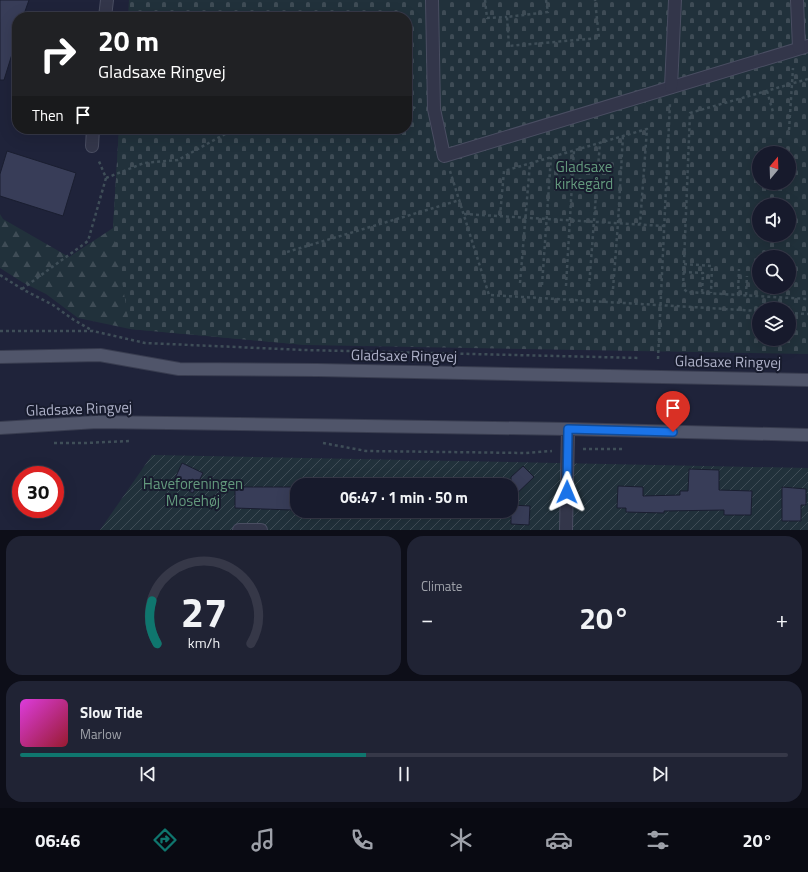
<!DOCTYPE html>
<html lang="en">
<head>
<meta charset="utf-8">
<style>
	body { margin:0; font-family:"Titillium Web",sans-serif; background:#202334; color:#f1f3f6; height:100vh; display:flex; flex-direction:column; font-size:15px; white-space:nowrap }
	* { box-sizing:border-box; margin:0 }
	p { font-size:13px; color:#9ea1a9 }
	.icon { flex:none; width:22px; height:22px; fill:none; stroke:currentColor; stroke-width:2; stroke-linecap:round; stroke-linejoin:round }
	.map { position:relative; height:530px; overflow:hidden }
	.side { display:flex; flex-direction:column; gap:6px; padding:6px; background:#0d0e18; flex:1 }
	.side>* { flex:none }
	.top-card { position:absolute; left:12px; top:12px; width:400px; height:122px; border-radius:16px; box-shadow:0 4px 16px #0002,0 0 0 1px #363848; background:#202124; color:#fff; overflow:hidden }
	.needle { width:26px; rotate:19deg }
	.controls { position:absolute; left:752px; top:146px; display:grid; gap:8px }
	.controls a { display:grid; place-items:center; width:44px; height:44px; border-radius:50%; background:#171a2c; box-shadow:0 4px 16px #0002,0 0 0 1px #363848; font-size:20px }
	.speed { position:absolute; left:12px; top:466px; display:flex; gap:8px; font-size:20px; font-weight:700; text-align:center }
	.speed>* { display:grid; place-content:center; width:52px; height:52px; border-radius:50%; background:#171a2c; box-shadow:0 4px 16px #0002,0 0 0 1px #363848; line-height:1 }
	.speed .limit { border:6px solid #d22; background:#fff; color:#111 }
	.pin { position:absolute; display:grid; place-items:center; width:34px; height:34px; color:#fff; margin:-41px -17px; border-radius:50% 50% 50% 0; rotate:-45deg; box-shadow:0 0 4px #0007 }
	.pin .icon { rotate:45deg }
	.me { position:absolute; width:44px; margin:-22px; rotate:1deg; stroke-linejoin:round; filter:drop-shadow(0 0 3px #0008) }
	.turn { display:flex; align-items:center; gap:14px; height:84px; padding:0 20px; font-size:18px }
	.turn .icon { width:52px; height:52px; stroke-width:2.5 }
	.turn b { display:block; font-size:28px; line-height:34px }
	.then { display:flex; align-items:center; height:38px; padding:0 20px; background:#0003; gap:8px; font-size:15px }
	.big { font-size:30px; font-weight:700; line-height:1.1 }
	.side .widget { flex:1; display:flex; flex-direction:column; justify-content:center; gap:6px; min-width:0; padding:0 14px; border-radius:16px; background:#202334 }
	.side .dial { align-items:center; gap:0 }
	.dial svg { height:104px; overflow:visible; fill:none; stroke:#363848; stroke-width:7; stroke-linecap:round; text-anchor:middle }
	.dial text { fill:#f1f3f6; stroke:none }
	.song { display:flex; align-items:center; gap:12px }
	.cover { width:48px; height:48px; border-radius:6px; background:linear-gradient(135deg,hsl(300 70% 55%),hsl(350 70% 35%)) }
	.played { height:4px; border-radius:2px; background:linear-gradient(90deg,#0f766e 45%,#363848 45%) }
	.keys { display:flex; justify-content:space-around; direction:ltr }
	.heat { display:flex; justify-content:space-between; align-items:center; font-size:22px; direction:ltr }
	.side .tiles { flex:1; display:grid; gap:6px; grid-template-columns:1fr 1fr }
	.widget:last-child { grid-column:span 2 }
	.trip { position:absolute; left:290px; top:478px; width:228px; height:40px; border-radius:16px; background:#171a2c; box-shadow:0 4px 16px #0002,0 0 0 1px #363848; font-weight:700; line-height:40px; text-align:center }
	.dock { display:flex; height:64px; justify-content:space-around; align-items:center; background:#090a12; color:#9ea1a9 }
	.dock .icon { width:28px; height:28px }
	.dock .on { color:#0f766e }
	.dock b { font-size:18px; color:#f1f3f6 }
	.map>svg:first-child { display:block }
	.forest { fill:url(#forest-firs) }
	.cemetery { fill:url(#cemetery-stones); fill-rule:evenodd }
	.garden { fill:url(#garden-furrows); fill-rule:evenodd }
	.building { fill:#383d58; stroke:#1a1e30 }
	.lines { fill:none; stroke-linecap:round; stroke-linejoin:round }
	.service-casing { stroke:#4a4e62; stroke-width:14 }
	.minor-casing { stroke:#4a4e62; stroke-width:14 }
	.primary-casing { stroke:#393d50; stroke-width:14 }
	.path { stroke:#3f4e58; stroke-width:2.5; stroke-dasharray:3 3; stroke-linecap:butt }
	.service { stroke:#33364a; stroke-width:12 }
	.minor { stroke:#33364a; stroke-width:12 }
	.primary { stroke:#50556a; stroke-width:12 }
	.route-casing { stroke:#114b97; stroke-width:10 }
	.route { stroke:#1a73e8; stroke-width:7 }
	.labels { text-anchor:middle; stroke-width:4; stroke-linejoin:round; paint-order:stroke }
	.park-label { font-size:15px; fill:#63997d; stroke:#181c2e }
	.street-label { font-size:15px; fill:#adb0c7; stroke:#181c2e }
</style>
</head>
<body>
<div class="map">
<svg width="808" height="530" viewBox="0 0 808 530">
	<defs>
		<pattern id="forest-firs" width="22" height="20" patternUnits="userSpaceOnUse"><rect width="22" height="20" fill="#21313b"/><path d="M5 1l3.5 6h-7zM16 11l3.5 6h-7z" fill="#3f4c56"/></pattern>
		<pattern id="cemetery-stones" width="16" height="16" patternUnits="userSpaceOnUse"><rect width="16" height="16" fill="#21313b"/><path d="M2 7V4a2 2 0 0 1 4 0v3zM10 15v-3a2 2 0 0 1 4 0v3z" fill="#3f4c56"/></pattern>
		<pattern id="garden-furrows" width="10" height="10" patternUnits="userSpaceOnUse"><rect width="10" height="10" fill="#21313b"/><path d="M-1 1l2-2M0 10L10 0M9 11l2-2" fill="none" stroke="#3f4c56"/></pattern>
	</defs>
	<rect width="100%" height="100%" fill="#1f233a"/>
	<path class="forest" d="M119,129L305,345L130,329L78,318L46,294L22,282L0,268V214L3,219L69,257L113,228Z"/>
	<path class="cemetery" d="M129,0H808V354L305,345L130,329L113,228L119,129H407V17H128ZM759,153H789V183H759ZM759,205H789V235H759ZM759,257H789V287H759ZM759,309H789V339H759Z"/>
	<path class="garden" d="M152,455L808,468V530H100ZM297,485H511V511H297Z"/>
	<g class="building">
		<path d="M0,0H29L23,17H17V38L4,80H0Z"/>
		<path d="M7,151L76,173L63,216L0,196V174Z"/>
		<path d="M182,463L203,473L193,493L173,483Z"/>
		<path d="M523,466L534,477L511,499V477Z"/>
		<path d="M689,469L719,470V490L752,491L751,515H724V510L664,511V513L626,512V508H617L618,486L643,487V496L680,495V491H688Z"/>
		<path d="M320,478L349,479L348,485H319Z"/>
		<path d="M235,487H292V510L235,508Z"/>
		<path d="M782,487L806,489V505H801V521H782Z"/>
		<path d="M511,505L530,506L529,525L511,524Z"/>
	</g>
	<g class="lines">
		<g class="service-casing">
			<g id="service">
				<path d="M432,0L434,109L444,156L808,46"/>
				<path d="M797,0L799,48"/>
				<path d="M671,87L675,0"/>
				<path d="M239,530H261"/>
			</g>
		</g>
		<g class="minor-casing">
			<g id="minor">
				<path d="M105,17L107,0"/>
				<path d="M92,146L93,129"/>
				<path d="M566,530L568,429"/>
			</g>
		</g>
		<g class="primary-casing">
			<g id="primary">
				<path d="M0,357L100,355L179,369L318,370L808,380"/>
				<path d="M0,428L97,422L568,429L808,435"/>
			</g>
		</g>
		<g class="path">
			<path d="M485,0L487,18L507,17"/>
			<path d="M546,0L548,12L507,17L509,46L599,38L595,0"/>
			<path d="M808,79L690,113L683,288L687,292L808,299"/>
			<path d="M767,91L773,112"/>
			<path d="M407,105L418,109"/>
			<path d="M789,130L793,68"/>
			<path d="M450,171L489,295L759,311"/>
			<path d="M106,178L144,163L178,160L234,129"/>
			<path d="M464,214L664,226"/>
			<path d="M500,216L504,171L647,129L640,224"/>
			<path d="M287,252L460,200"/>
			<path d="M684,264L712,266L711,293"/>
			<path d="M683,272L703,273L702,293"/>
			<path d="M0,275L22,289L53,305L74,320L93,331"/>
			<path d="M520,283L530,163"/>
			<path d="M542,285L551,157"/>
			<path d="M566,286L574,150"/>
			<path d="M589,287L600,142"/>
			<path d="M22,289L88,241L106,178L98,159"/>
			<path d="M613,289L618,223L623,135"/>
			<path d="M738,295L739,269"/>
			<path d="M746,295L747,276"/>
			<path d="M789,313L808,314"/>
			<path d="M0,331H93L145,343L304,350L640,358"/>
			<path d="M658,359L670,103"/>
			<path d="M54,443H85L129,441"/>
			<path d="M323,443L366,451L526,453L552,451"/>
			<path d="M583,449H624"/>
		</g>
		<use href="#service" class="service"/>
		<use href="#minor" class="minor"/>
		<use href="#primary" class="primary"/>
	</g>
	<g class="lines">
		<g class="route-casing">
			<path id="route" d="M567,492L568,429L673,432"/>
		</g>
		<use href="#route" class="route"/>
	</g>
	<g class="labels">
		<g class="park-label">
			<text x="584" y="172">Gladsaxe<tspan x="584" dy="17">kirkegård</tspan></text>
			<text x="193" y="489">Haveforeningen<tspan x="193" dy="17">Mosehøj</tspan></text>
		</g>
		<g class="street-label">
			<text transform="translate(404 356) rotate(1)" y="5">Gladsaxe Ringvej</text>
			<text transform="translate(728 362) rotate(1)" y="5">Gladsaxe Ringvej</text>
			<text transform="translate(79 409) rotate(-2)" y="5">Gladsaxe Ringvej</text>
		</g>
	</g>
</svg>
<div class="controls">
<a><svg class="needle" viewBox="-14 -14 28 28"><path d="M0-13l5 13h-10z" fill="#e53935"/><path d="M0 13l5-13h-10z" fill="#9ea1a9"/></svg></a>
<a><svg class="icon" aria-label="sound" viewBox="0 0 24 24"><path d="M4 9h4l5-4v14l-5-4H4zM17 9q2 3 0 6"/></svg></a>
<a><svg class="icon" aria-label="search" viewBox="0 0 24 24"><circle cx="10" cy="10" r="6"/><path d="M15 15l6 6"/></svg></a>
<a><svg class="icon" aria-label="layers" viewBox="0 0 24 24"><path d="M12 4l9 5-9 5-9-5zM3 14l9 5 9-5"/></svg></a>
</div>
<div class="speed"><div class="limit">30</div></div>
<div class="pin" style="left:673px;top:432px;background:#d93025"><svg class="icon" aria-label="arrive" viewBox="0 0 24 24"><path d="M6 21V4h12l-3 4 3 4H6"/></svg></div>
<svg class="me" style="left:567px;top:492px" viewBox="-20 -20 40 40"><path d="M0-17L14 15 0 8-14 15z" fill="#1a73e8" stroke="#fff" stroke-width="4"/></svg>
<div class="trip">06:47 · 1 min · 50 m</div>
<div class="top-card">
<div class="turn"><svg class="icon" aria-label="right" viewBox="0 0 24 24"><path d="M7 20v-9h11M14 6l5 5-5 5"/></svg><div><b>20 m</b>Gladsaxe Ringvej</div></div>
<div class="then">Then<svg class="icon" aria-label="arrive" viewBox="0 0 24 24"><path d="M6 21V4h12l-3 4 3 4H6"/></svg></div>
</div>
</div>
<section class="side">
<div class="tiles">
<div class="widget dial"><svg viewBox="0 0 100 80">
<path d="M14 69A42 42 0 1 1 86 69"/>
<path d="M14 69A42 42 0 0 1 10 36" stroke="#0f766e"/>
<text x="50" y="56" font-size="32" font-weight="700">27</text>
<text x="50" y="72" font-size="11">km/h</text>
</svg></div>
<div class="widget"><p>Climate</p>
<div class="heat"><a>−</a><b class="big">20°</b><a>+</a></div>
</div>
<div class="widget">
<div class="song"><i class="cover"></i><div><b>Slow Tide</b><p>Marlow</p></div></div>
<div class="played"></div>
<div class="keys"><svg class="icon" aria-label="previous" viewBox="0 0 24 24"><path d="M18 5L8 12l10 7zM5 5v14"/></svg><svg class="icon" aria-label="pause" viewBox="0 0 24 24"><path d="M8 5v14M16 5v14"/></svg><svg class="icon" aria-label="next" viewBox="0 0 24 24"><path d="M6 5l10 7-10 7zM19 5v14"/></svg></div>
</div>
</div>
</section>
<nav class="dock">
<b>06:46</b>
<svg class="icon on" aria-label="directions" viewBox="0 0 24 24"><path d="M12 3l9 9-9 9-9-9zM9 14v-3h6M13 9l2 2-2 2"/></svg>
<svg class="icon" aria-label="music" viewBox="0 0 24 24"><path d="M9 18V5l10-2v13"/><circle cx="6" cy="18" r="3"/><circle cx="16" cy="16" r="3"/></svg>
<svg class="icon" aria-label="phone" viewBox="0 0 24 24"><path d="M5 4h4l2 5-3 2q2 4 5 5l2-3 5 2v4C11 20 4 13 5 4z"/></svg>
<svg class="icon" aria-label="climate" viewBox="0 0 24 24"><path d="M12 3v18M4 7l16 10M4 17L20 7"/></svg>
<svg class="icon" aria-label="car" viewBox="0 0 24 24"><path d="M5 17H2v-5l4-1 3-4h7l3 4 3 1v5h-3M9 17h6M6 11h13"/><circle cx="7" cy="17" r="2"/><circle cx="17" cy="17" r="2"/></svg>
<svg class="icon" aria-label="filters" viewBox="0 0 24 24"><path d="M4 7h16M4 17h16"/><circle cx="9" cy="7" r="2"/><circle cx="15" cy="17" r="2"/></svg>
<b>20°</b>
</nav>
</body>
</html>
